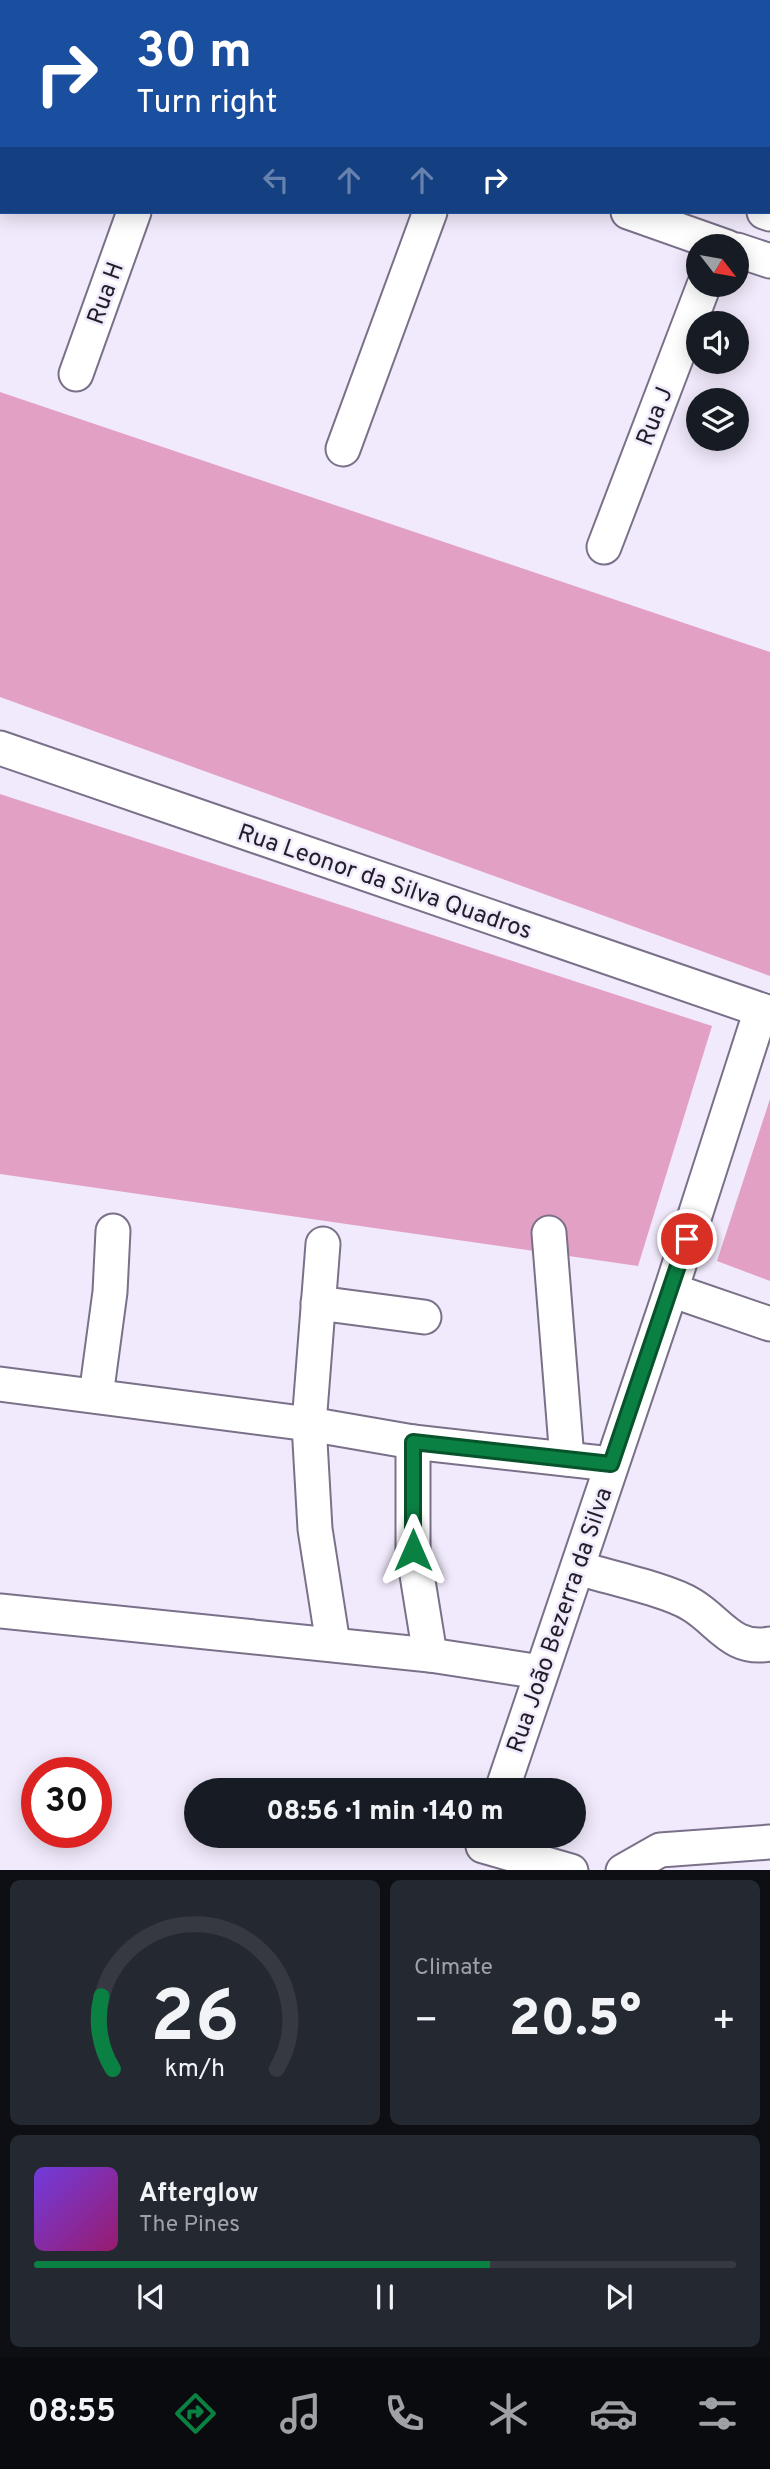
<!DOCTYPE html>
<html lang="en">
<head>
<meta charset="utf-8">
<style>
	body { margin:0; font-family:Overpass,sans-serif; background:#242831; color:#f1f3f6; height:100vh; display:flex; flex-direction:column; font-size:26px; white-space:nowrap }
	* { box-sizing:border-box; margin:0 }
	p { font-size:23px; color:#9ea1a6 }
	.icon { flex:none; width:38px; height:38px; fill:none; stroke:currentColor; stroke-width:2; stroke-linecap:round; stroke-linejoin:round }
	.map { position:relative; height:1870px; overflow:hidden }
	.drawer { display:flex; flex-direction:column; gap:10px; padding:10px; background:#0d0f14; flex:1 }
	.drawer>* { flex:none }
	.top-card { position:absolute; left:0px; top:0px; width:770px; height:214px; box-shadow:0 4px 18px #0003; background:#1a4fa0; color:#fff; overflow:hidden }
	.needle { width:46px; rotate:121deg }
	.controls { position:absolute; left:686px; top:234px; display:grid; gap:14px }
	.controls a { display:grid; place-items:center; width:63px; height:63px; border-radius:50%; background:#171b24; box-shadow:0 4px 18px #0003; font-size:35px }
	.speed { position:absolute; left:21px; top:1757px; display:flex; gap:14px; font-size:35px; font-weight:700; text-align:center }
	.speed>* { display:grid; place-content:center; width:91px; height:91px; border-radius:50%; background:#171b24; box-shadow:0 4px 18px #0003; line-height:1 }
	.speed .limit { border:10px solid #d22; background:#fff; color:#111 }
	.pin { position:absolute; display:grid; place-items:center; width:60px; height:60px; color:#fff; margin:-30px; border:4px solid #fff; border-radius:50%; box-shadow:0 2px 7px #0007 }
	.me { position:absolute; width:77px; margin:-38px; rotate:0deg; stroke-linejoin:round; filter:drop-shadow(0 0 5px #0008) }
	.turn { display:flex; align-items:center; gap:24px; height:147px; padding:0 21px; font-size:32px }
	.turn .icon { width:91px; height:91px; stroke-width:2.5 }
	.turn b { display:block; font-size:49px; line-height:60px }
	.lanes { display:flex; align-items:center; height:66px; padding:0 21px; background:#0003; justify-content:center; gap:35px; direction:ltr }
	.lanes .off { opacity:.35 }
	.big { font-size:52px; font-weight:800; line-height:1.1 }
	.drawer .widget { flex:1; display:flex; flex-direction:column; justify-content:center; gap:10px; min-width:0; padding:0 24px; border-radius:10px; background:#242831 }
	.drawer .dial { align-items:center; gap:0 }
	.dial svg { height:182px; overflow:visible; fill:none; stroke:#363941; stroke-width:7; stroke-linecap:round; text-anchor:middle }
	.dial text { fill:#f1f3f6; stroke:none }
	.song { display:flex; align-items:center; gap:21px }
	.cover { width:84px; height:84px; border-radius:10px; background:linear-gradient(135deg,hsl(260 70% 55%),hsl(320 70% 35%)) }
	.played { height:7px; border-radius:4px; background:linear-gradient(90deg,#0b8043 65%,#363941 65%) }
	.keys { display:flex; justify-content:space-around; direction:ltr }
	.heat { display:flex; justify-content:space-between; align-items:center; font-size:38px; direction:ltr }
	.drawer .tiles { flex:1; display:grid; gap:10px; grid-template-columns:1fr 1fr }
	.widget:last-child { grid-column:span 2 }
	.trip { position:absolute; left:184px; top:1778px; width:402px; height:70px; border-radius:35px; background:#171b24; box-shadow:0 4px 18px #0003; font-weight:800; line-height:70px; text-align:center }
	.dock { display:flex; height:112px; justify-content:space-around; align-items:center; background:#090b0e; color:#9ea1a6 }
	.dock .icon { width:49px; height:49px }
	.dock .selected { color:#0b8043 }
	.dock b { font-size:32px; color:#f1f3f6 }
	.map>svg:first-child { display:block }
	.forest { fill:#e3a0c5 }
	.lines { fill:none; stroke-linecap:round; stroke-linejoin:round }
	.minor-casing { stroke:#7a7089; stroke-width:37 }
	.minor { stroke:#fff; stroke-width:33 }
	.route-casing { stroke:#07532c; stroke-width:18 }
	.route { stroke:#0b8043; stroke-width:12 }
	.labels { text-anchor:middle; stroke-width:5; stroke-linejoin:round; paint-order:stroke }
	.street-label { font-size:24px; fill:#221e28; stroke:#f1eafc }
</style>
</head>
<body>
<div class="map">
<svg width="770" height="1871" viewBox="0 0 770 1871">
	<rect width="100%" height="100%" fill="#f1eafc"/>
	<g class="forest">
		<path d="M0,392L770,652V976L0,697Z"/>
		<path d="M0,794L712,1026L638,1266L0,1174Z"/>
		<path d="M770,1099V1281L717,1261Z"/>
	</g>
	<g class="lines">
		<g class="minor-casing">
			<g id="minor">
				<path d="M27,0L32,2"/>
				<path d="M180,0L185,2"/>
				<path d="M503,2V0"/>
				<path d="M628,212L727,247"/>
				<path d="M764,212L770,214"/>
				<path d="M737,250L770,261"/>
				<path d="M76,374L134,212"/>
				<path d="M343,449L430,212"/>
				<path d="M604,547L704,285"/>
				<path d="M0,748L770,1013"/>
				<path d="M549,1233L567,1459"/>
				<path d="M323,1244L309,1424L315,1529L333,1644"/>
				<path d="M671,1290L770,1324"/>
				<path d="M318,1303L424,1317"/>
				<path d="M0,1384L309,1424L413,1442L611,1464"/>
				<path d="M96,1396L110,1292L113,1231"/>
				<path d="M413,1442V1550L430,1655"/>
				<path d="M578,1568C607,1577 669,1590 692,1605C720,1622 732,1651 770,1644"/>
				<path d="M0,1611L430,1655L541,1672"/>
				<path d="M502,1790L671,1290L761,1010"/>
				<path d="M483,1846L571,1871"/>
				<path d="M623,1871L660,1850L770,1842"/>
			</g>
		</g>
		<use href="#minor" class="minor"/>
	</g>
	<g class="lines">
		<g class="route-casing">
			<path id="route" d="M413,1550V1442L611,1464L687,1239"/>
		</g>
		<use href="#route" class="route"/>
	</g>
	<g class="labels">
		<g class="street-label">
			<text transform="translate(105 293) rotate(-70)" y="8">Rua H</text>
			<text transform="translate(654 416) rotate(-69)" y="8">Rua J</text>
			<text transform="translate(385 881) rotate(19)" y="8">Rua Leonor da Silva Quadros</text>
			<text transform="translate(559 1620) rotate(-71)" y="8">Rua João Bezerra da Silva</text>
		</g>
	</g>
</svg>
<div class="controls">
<a><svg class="needle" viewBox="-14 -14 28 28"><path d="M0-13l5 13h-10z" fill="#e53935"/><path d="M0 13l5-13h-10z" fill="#9ea1a6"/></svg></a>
<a><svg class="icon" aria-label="sound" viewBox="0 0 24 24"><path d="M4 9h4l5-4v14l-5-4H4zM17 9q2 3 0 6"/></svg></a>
<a><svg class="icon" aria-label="layers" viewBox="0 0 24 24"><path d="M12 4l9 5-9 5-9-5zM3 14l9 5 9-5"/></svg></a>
</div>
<div class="speed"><div class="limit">30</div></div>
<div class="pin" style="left:687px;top:1239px;background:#d93025"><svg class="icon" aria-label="arrive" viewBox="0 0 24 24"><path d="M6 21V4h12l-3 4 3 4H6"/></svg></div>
<svg class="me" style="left:413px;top:1550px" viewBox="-20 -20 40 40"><path d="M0-17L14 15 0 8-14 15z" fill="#0b8043" stroke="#fff" stroke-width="4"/></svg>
<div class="trip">08:56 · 1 min · 140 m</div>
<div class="top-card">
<div class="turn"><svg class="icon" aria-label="right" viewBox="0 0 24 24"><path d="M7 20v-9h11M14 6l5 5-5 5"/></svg><div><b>30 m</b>Turn right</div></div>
<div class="lanes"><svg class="icon off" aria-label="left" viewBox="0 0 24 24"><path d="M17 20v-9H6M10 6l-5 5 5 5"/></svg><svg class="icon off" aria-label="ahead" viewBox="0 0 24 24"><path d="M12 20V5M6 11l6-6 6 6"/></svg><svg class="icon off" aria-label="ahead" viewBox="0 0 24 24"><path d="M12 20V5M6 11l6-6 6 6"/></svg><svg class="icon" aria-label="right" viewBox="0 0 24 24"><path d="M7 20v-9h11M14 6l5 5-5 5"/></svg></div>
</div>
</div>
<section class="drawer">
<div class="tiles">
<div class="widget dial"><svg viewBox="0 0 100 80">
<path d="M14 69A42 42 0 1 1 86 69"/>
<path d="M14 69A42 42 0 0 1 9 37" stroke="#0b8043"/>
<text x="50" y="56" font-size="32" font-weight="700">26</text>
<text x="50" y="72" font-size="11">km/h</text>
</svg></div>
<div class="widget"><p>Climate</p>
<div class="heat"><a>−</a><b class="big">20.5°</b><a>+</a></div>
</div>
<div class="widget">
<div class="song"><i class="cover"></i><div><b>Afterglow</b><p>The Pines</p></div></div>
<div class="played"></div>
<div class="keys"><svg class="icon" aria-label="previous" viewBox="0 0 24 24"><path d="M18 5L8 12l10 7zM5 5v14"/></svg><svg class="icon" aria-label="pause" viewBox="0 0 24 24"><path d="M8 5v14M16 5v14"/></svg><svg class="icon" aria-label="next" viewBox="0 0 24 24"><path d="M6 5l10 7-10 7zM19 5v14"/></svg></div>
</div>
</div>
</section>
<nav class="dock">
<b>08:55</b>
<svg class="icon selected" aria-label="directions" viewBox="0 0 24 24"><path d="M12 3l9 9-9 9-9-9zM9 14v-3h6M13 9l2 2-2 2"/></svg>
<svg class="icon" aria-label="music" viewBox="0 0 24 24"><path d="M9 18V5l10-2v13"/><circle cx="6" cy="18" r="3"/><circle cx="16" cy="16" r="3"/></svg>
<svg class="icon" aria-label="phone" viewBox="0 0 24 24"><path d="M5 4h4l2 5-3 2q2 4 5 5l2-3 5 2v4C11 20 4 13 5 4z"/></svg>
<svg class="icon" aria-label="climate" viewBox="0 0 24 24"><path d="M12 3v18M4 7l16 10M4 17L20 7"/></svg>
<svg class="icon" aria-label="car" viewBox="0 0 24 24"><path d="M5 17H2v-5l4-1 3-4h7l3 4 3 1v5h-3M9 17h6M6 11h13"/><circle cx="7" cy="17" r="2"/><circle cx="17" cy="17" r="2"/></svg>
<svg class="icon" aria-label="filters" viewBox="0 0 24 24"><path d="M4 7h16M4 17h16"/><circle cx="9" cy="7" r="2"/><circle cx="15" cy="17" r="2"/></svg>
</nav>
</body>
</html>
